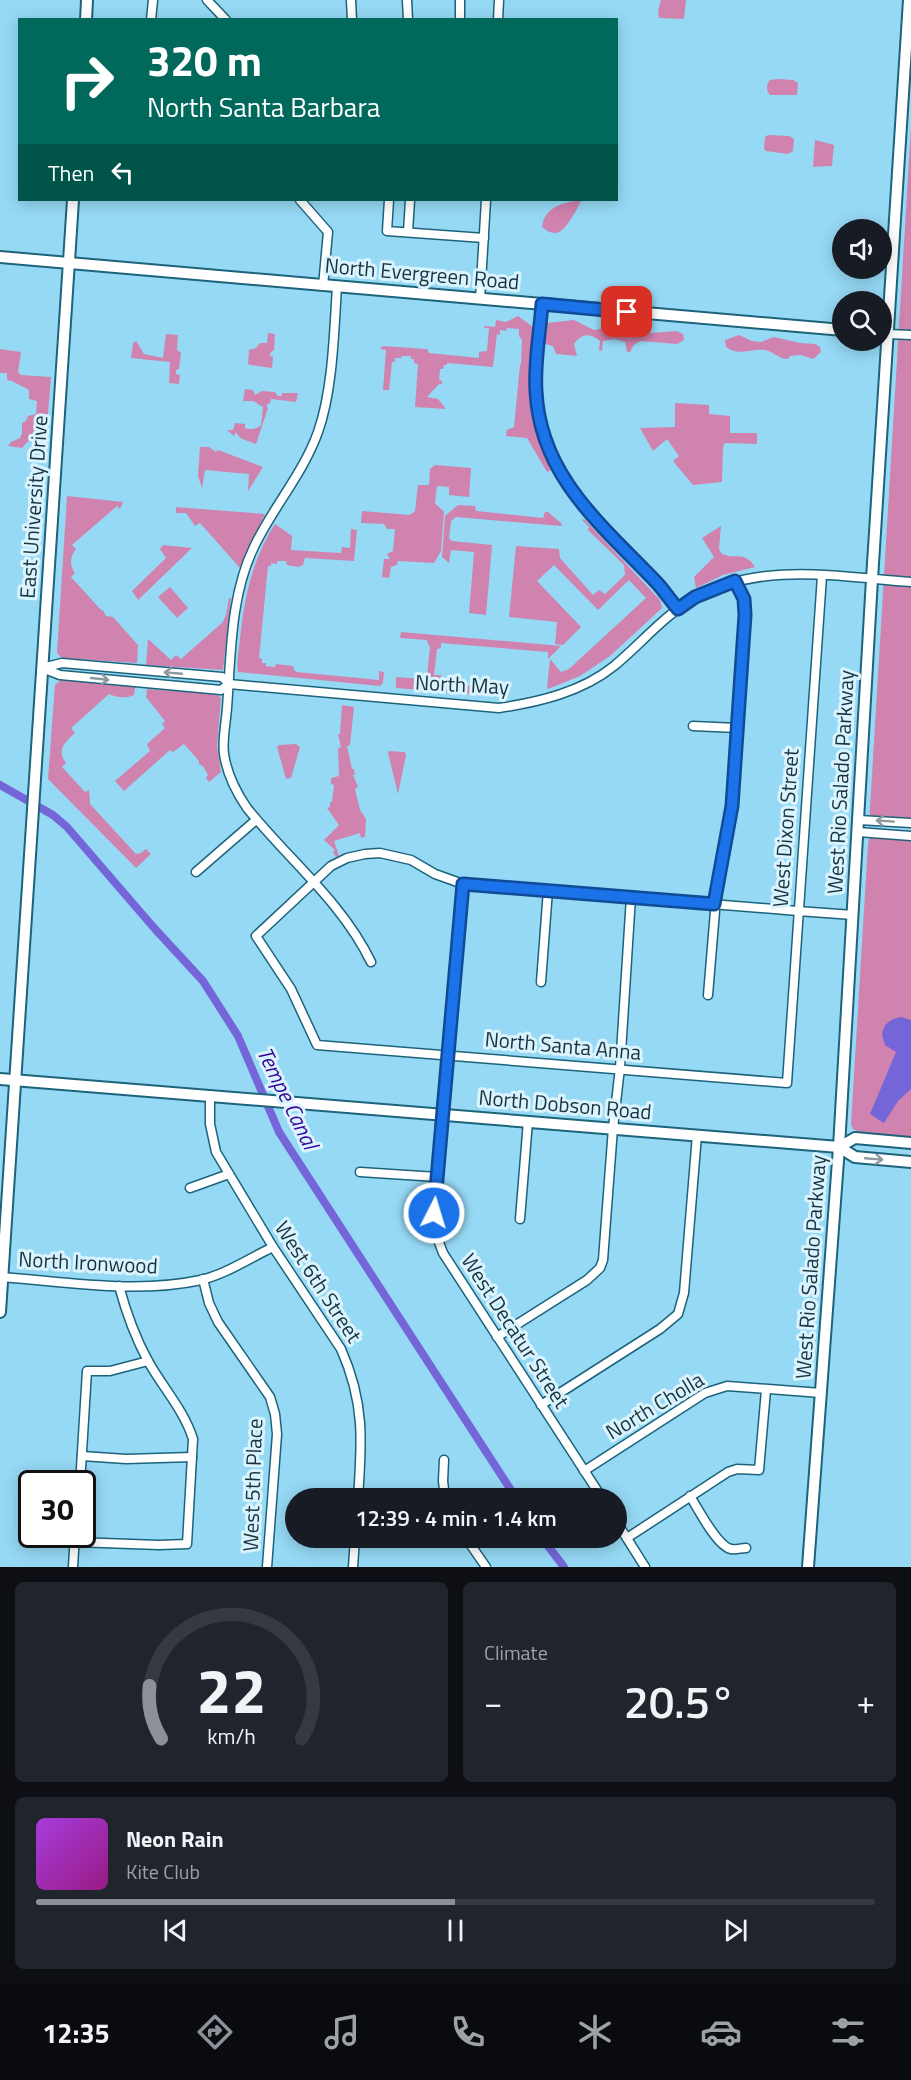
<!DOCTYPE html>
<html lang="en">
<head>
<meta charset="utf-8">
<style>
	body { margin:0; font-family:"Titillium Web",sans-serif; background:#20242c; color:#f1f3f6; height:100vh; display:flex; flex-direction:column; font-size:22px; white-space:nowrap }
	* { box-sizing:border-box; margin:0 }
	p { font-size:20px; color:#9ea1a6 }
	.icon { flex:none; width:33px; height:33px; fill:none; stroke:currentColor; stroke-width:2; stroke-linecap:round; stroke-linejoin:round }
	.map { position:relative; height:1567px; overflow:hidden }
	.side { display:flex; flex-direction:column; gap:15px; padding:15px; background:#0d0f14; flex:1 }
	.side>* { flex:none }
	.hud { position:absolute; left:18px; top:18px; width:600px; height:183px; border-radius:0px; box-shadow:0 3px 15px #0003; background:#00695c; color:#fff; overflow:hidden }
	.controls { position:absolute; left:832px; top:219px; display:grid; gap:12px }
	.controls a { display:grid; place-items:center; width:60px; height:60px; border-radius:50%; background:#171b24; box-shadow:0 3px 15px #0003; font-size:30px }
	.speed { position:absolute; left:18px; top:1470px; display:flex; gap:12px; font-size:30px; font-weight:700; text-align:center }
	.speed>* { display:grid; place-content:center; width:78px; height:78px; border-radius:50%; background:#171b24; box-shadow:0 3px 15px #0003; line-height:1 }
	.speed .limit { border:3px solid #111; border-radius:9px; background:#fff; color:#111 }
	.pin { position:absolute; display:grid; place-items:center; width:51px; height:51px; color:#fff; margin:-26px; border-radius:12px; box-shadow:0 3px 9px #0006 }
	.me { position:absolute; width:66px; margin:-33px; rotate:5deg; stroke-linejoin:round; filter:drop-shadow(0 0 4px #0008) }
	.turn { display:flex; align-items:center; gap:21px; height:126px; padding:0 30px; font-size:27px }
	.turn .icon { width:78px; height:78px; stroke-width:2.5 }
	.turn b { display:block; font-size:42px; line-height:51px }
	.then { display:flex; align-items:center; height:57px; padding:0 30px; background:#0003; gap:12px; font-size:22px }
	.big { font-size:45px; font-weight:600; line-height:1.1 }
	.side .widget { flex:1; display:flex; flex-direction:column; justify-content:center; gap:9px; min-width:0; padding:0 21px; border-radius:9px; background:#20242c }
	.side .dial { align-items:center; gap:0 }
	.dial svg { height:156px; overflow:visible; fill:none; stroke:#363941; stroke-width:7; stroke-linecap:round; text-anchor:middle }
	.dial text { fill:#f1f3f6; stroke:none }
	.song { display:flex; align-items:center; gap:18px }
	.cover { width:72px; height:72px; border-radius:9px; background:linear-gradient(135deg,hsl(280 70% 55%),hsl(310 70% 35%)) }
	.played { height:6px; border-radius:3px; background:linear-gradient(90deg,#8c9099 50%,#363941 50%) }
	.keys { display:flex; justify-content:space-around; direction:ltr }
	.heat { display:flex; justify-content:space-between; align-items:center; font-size:33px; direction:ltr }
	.side .tiles { flex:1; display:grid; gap:15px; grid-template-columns:1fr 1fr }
	.widget:last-child { grid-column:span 2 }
	.trip { position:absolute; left:285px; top:1488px; width:342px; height:60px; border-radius:30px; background:#171b24; box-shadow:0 3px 15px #0003; font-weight:600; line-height:60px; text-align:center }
	.dock { display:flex; height:96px; justify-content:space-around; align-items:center; background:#090b0e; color:#9ea1a6 }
	.dock .icon { width:42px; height:42px }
	.dock .selected { color:#8c9099 }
	.dock b { font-size:27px; color:#f1f3f6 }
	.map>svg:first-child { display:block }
	.green { fill:#d083ae }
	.water { fill:#7466d8 }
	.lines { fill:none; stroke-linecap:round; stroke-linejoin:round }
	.canal { stroke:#7466d8; stroke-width:8 }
	.street-casing { stroke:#1c637b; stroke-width:11 }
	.secondary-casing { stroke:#1c637b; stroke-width:14 }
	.street { stroke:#fff; stroke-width:8 }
	.secondary { stroke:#fff; stroke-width:10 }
	.oneway { stroke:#8c9a9f }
	.route-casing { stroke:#114b97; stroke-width:15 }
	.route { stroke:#1a73e8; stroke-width:10 }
	.labels { text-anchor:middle; stroke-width:6; stroke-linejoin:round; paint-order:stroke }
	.street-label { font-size:21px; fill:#19343f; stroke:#daf4ff }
	.water-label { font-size:22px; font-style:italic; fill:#3a0598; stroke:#daf4ff }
</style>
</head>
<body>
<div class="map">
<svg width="911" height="1567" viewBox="0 0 911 1567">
	<rect width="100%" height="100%" fill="#96d9f5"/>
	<g class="green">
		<path d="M661,0H686L684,19L659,18L658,10Z"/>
		<path d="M778,79L793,80L798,83L797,95H770C766,91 766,84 770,80Z"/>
		<path d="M911,127V828L869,825Z"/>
		<path d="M768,135L789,136L794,139L793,151L788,154L766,151L764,149L765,137Z"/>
		<path d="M815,140L834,145L832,166L813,167Z"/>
		<path d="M582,200C577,208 565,234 555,233C550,233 546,230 542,227C544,207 564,202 582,200Z"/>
		<path d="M518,316L533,327C528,381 527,419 551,470L547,472L527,438L506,436L507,430L514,427L520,365L521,364L522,340L519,336V329L507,328L506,331L500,330V335L497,334L493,367L447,363V365H444L443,369H440L439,380L442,381V384H439L427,397L438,399L446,409L415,407L418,364L414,363V359H411V356H402L401,358H395V362H392L389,390H383L386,350L380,349L383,346L425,349H427L429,353L479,358V352L487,351L489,328H484L485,326L495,327L496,320L506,322Z"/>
		<path d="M574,320L594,330L618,325L631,327L650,333L677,331L683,334L684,340L677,344L640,341L634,345L630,352H627L625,342L614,339L603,341L602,351L599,350L600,341C590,332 581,334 574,344L577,356L556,354L553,346L545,344L547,323Z"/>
		<path d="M268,333L275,334L274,350L271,352L270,356L273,357L272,368L250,365L248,364L249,350L256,348L260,343H267Z"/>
		<path d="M166,334L178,335L177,350L181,353L179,369L176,370V374L180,375L179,384L169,383L170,362L131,358L133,343L136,341L144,354L163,358Z"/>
		<path d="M739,335L752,341L761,342L774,337L800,343L815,344L820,347L821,352L813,359L801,355L790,356L788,359C779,359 774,352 765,350C751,348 739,357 726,347L725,340Z"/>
		<path d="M0,349L21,352L18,372L21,375L51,377L46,437L27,442L22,448L8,446L11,442L20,438L22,433V423L26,421L28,416L36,414L37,401L29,399V390L12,381L7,380V373H0Z"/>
		<path d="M245,389L253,390L255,395L262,391L275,392L278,396H282V393H298L296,402L271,399L270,403L266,405L268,408L256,444L240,438L236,432L234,436L227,430H233L235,423L245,424V428C249,430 258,429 261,425L263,407L253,401H243Z"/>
		<path d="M675,403L709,405V414L730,416V433H757V444L725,443L723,447L722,482L693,485L673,461L679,456L667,439L653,451L640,428L675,427Z"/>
		<path d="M200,447H209L216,452L218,450L263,467L248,491L249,474L205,470L202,488L198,476Z"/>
		<path d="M435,465L471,468L469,497L449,495V487L437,486L435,503L444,512L441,551L434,563L398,561L397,565L391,567L389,578L382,577L384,559H390L387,554L393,551L395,529H387L384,524L361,523L362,511L410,515L415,511L418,485H429L430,469Z"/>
		<path d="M67,496L123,502L120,509L117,506L72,545L76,549C70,557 69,565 75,573L71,577L102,611L103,610L106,616L113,617L138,645L137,663L62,658L57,653Z"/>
		<path d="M458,505L475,506L476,511L543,518L545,512H548L562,524L561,526L456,517L451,521L449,538L452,541L492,545L486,615L469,613L474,552L451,550L449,563L442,557L445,516Z"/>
		<path d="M176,507L265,514L240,568L200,523L195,526L186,513H176Z"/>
		<path d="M584,519L660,600L662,608L610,656L580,676L548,689L547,687L550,659L561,672L569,669L646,598L629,580L598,610L554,565L537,581L581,627L563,645L555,644L557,622L509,617L516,546L559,549L560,558L593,595L599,590L605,594L625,575L624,565L588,530L589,527L582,520Z"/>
		<path d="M275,524L292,536L291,550L341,553L342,547L350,548L351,529L357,530L354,561L305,558L303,565L298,567L287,565L286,561H277V564L271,563V566H268L259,658L262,659V663H266V666L275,667L276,664L293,666L294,670L297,672L379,680V671L384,672L383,683L380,686L238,672C236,662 239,650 240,639C244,599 252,559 275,524Z"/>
		<path d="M721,526L719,549L722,554C736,560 744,550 755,567L723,575L696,588L694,577L714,557L702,538Z"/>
		<path d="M163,545L192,548L138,600L132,591L166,558L160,549Z"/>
		<path d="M170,587L188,608L177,618L158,597Z"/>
		<path d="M229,598H231L223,670L146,665L148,639L171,660L176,655L181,659L223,622L226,615Z"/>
		<path d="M401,632L561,646L548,659V652L441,643V648L437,649L434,675H441L440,683L471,686L470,694L396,688V677L422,679L427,677L430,646L428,644L427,640L400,638Z"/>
		<path d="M61,680L135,687L134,695C126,699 115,697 109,694L71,728L75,733C65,742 56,750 66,763L62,767L85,792L89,790L90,804L136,854L141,853L146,849L151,854L136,868L48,779L55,685Z"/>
		<path d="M147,689L217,694L221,698L217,746L221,772L209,782L206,778L208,775L203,766L199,764V761L184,744L173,752L170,750L124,791L115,781L150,751L147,744L165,728L162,724L165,721L146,697Z"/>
		<path d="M342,705L354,707L350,745L347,746L352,769H354L355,774L353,775L358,787L355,789L360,810L366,819L365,837L361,838L360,833L334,841L339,856L336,857L333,852L335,850L324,840L339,825L327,808L330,807V802H332L334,785L331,784V778L339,776L338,748L341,747L338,734H340Z"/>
		<path d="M296,744L300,747L291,778L286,779L277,747L279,745Z"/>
		<path d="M389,751L405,752L406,755L398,794L388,753Z"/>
		<path d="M874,836L911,838V1137L859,1132L853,1129L851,1124L868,844L869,839Z"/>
	</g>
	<path class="water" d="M901,1017L911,1020V1089L898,1101L884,1123L870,1114L896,1052L885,1045L882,1035C883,1024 890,1019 901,1017Z"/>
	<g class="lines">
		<g class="canal">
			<path d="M0,785L53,815L67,827L155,929L203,981L238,1036L279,1132L516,1498"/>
			<path d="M542,1538L564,1567"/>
		</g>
		<g class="street-casing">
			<g id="street">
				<path d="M207,0L226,20"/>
				<path d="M351,0L352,20"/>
				<path d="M407,0L408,20"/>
				<path d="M460,0V20"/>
				<path d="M151,20L153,0"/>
				<path d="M498,20L499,0"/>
				<path d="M300,200L328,232L323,286"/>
				<path d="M389,200L387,231L484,238"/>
				<path d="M408,232L410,200"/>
				<path d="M337,287C334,331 333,390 318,432C303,474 273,507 254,547C230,596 231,656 227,708C226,723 222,740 224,754C227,774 236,792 247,808C288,859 342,902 371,962"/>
				<path d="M480,299L486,200"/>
				<path d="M542,304C540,333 534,362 536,391C540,477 604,526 658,584C665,592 671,601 678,609"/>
				<path d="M888,334L911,335"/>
				<path d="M822,576C810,745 798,914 787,1083L317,1045L291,989L256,936L331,866L347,858L365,854L380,853L411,860L435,874L463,884L798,911L853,915"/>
				<path d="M42,668L62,663L222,677L229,684L499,708C539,702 582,692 614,666C641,644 664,615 695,598C760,561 840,577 911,582"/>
				<path d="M42,668L60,675L221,690L229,684"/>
				<path d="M693,726L737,728"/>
				<path d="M859,820L911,823"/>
				<path d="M858,832L911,836"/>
				<path d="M196,872L256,820"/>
				<path d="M463,884L434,1213V1229L443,1253L602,1498"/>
				<path d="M541,982L548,890"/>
				<path d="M708,995L715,911L714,904L732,806L745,615L744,599L735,581"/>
				<path d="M210,1095V1124L216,1152L273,1247L341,1349C365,1403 362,1442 358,1498"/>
				<path d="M360,1172L437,1177"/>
				<path d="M190,1188L229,1174"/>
				<path d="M520,1219L528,1121"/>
				<path d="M2,1277C68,1282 136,1294 201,1280C226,1274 250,1258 273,1247"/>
				<path d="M203,1279L209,1303L218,1322L270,1397L275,1414L277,1434L267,1567"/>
				<path d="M497,1337L587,1280L600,1268L603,1260L613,1128L620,1068L631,897"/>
				<path d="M541,1405L660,1329L678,1314L684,1293L697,1135"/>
				<path d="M82,1456L126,1459L192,1457"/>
				<path d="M444,1460L443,1481L445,1498"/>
				<path d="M584,1471L705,1393L727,1386L821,1393"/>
				<path d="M80,1484L87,1371H110L148,1361"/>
				<path d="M690,1496C698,1509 717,1546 731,1549C736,1550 741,1548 746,1548"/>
				<path d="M616,1521L645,1567"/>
				<path d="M466,1538L486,1567"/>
				<path d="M627,1538L728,1472L737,1469L759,1470L766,1390"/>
				<path d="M75,1542L159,1545L187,1544L193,1439C184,1410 163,1388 148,1361C135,1337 126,1312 119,1286"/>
				<path d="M73,1567L75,1534"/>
				<path d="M353,1567L355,1538"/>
			</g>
		</g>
		<g class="secondary-casing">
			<g id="secondary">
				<path d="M86,20L87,0"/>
				<path d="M0,257L843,330"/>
				<path d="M0,1079L839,1147L855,1157L911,1162"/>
				<path d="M839,1147L855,1138L911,1143"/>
				<path d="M0,1312L73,200"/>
				<path d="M808,1567L839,1147L872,579L909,0"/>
			</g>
		</g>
		<use href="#street" class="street"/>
		<use href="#secondary" class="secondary"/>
	</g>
	<defs><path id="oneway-shaft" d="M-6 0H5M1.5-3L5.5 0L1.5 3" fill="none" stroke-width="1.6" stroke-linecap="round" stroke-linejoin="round" transform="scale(1.5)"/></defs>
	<g class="oneway">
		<use href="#oneway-shaft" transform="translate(173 673) rotate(-175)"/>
		<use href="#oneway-shaft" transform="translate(100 679) rotate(6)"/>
		<use href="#oneway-shaft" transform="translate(885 821) rotate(-176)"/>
		<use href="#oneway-shaft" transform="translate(874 1159) rotate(5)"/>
	</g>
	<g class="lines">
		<g class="route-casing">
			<path id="route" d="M434,1213L463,884L714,904L732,806L745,615L744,599L735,581L695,597L678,609C671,601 665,592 658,584C603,526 540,477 536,391C534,362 540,333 542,304L627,312"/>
		</g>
		<use href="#route" class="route"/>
	</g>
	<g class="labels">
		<g class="street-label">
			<text transform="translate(422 274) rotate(5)" y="7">North Evergreen Road</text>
			<text transform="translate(34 507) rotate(-86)" y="7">East University Drive</text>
			<text transform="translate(462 685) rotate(3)" y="7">North May</text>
			<text transform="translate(841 782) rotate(-87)" y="7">West Rio Salado Parkway</text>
			<text transform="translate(786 828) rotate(-86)" y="7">West Dixon Street</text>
			<text transform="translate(563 1046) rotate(5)" y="7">North Santa Anna</text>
			<text transform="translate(565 1105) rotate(5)" y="7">North Dobson Road</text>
			<text transform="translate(88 1263) rotate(3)" y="7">North Ironwood</text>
			<text transform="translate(811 1267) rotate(-86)" y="7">West Rio Salado Parkway</text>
			<text transform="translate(318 1282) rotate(57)" y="7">West 6th Street</text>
			<text transform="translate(515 1331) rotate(57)" y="7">West Decatur Street</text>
			<text transform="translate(655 1406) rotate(-31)" y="7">North Cholla</text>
			<text transform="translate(253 1485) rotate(-88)" y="7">West 5th Place</text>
		</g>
		<g class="water-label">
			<text transform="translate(288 1098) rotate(64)" y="8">Tempe Canal</text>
		</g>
	</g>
</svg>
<div class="controls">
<a><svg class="icon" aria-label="sound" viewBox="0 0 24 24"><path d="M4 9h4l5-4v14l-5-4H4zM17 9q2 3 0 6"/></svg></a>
<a><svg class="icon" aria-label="search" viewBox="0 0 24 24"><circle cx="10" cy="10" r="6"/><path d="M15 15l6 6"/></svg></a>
</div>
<div class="speed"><div class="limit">30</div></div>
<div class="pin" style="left:627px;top:312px;background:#d93025"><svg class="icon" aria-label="arrive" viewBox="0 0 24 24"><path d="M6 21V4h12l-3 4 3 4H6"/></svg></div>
<svg class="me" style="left:434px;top:1213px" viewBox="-20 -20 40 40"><circle r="17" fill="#1a73e8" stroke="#fff" stroke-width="3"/><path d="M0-11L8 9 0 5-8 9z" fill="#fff"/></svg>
<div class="trip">12:39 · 4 min · 1.4 km</div>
<div class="hud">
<div class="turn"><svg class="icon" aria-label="right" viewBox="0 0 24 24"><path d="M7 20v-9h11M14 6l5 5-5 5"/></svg><div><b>320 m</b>North Santa Barbara</div></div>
<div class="then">Then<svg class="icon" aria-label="left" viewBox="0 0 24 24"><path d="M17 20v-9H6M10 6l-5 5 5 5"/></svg></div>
</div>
</div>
<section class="side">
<div class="tiles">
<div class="widget dial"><svg viewBox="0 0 100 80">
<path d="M14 69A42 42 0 1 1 86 69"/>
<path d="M14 69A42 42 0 0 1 8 42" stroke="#8c9099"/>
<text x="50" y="56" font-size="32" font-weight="700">22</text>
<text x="50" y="72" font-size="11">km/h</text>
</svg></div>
<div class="widget"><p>Climate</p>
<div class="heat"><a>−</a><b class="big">20.5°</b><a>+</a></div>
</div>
<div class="widget">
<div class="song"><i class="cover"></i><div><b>Neon Rain</b><p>Kite Club</p></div></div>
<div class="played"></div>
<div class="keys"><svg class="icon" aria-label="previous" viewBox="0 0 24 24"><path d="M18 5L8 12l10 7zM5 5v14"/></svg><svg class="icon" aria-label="pause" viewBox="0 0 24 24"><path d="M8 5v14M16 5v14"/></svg><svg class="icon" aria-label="next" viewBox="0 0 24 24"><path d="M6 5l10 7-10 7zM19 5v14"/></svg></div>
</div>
</div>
</section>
<nav class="dock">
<b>12:35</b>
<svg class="icon selected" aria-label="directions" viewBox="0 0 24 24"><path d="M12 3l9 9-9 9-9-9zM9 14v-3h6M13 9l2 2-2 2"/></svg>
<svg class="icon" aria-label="music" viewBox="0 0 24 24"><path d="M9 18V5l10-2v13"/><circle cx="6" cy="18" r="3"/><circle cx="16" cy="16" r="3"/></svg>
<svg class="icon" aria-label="phone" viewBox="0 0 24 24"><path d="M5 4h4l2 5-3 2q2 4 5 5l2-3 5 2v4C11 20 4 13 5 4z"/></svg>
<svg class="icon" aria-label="climate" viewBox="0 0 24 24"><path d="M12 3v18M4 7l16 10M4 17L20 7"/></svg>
<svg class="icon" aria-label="car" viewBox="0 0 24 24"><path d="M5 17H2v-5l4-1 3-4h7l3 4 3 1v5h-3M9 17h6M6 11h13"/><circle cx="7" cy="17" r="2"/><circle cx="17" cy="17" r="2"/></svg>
<svg class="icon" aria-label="filters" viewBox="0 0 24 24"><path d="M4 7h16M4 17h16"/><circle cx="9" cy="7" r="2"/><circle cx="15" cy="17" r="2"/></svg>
</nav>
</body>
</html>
